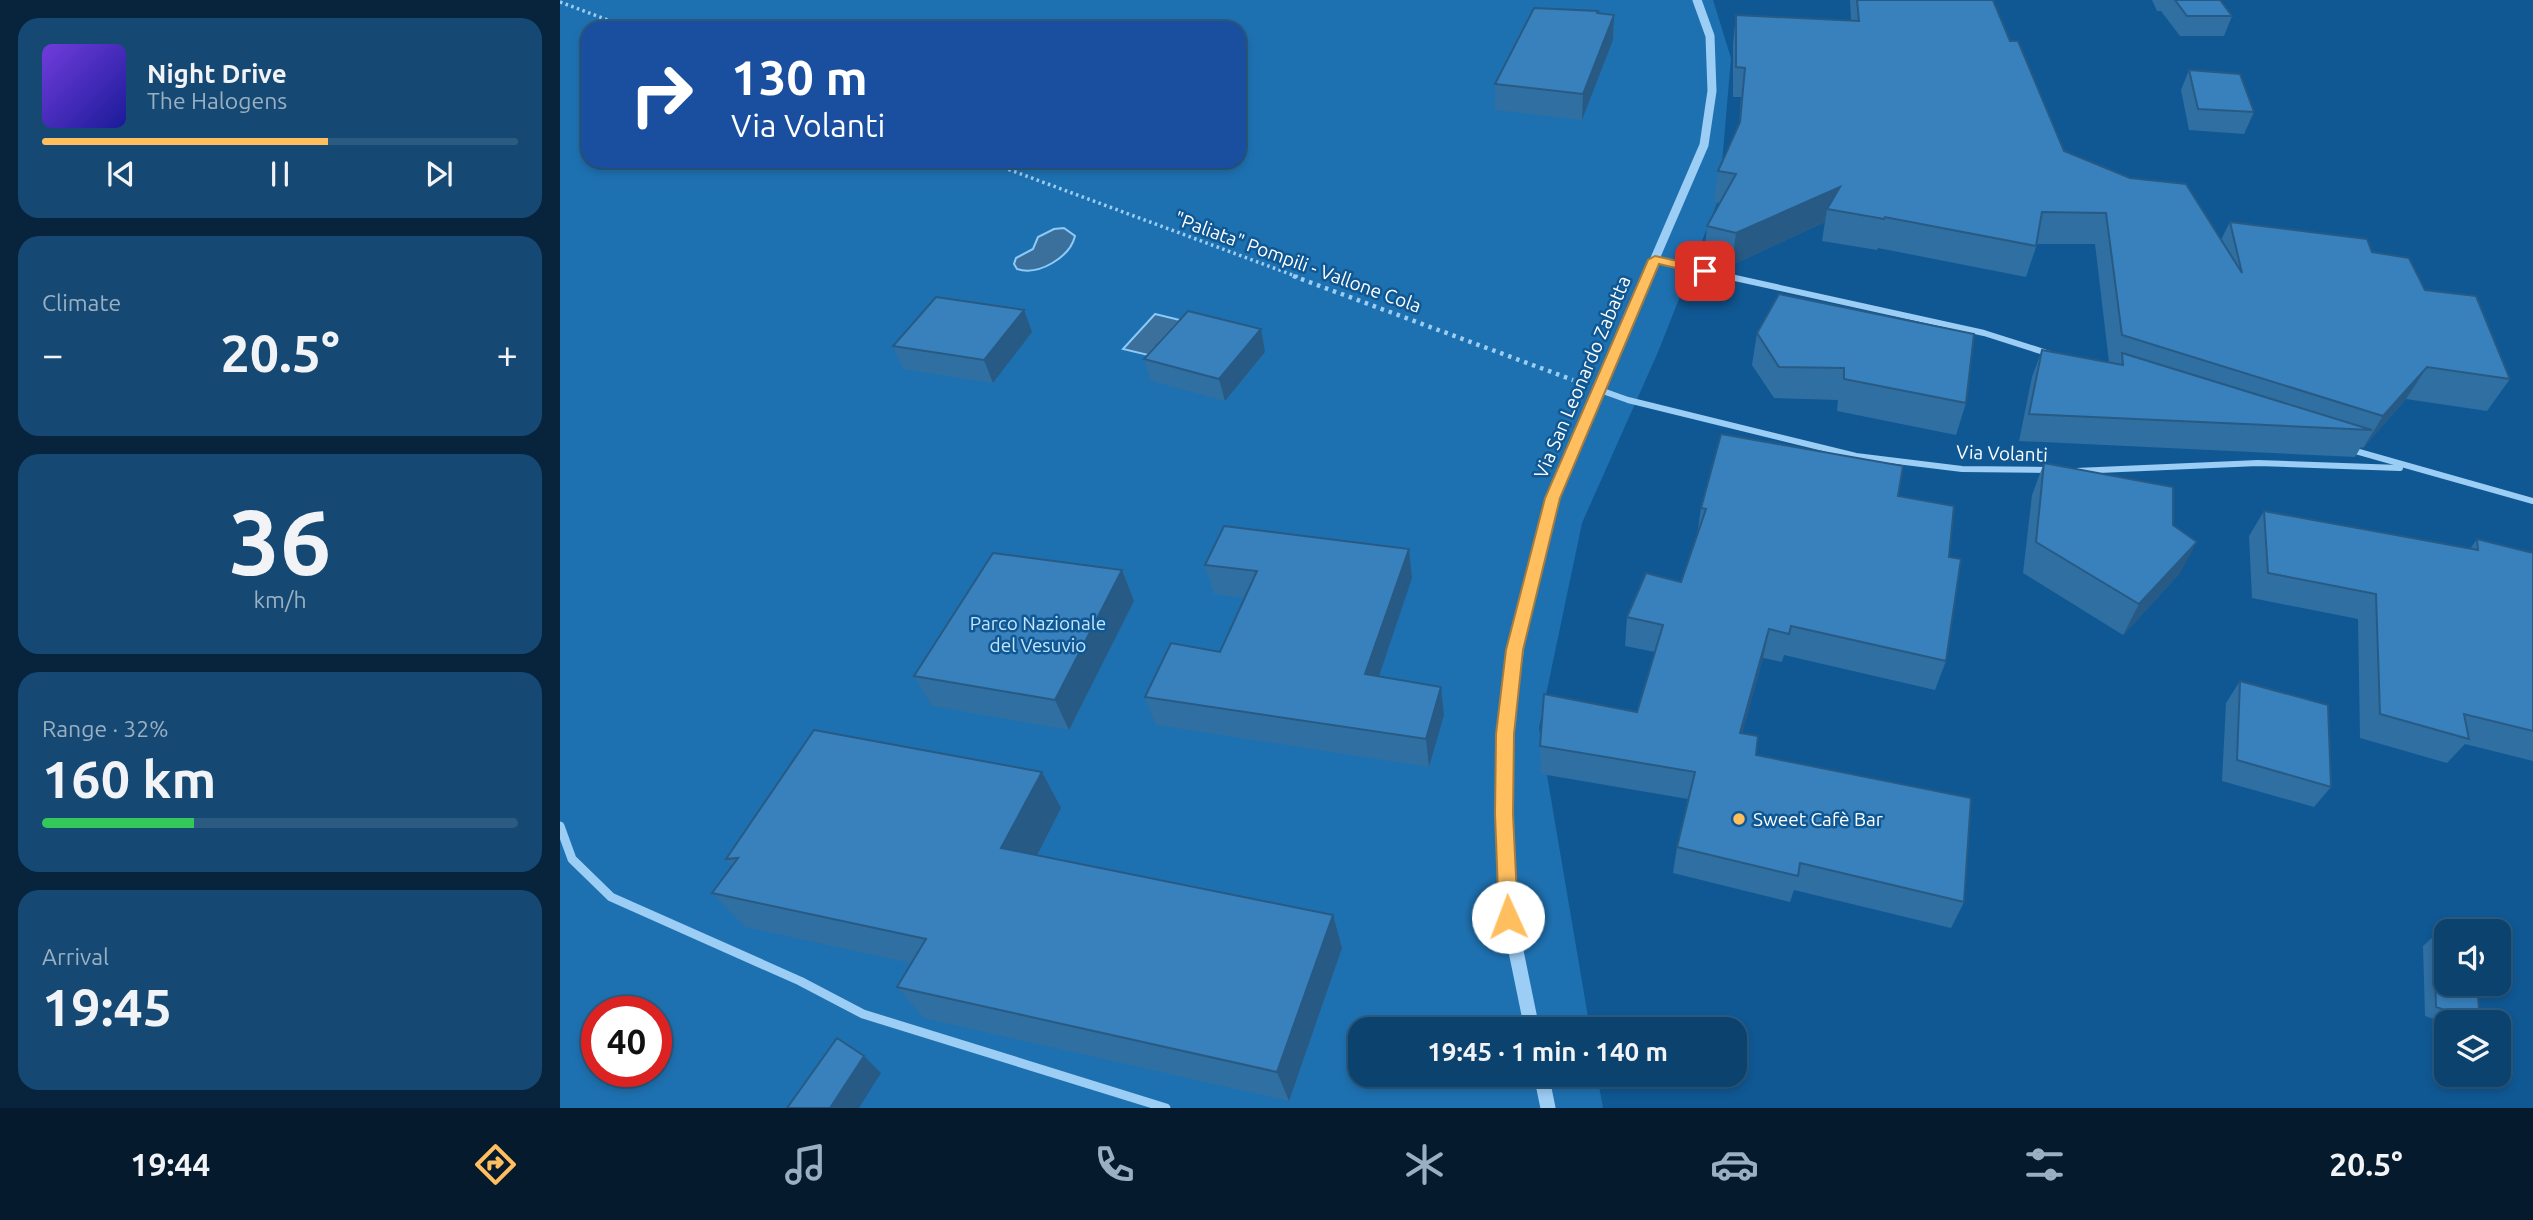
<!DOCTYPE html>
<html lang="en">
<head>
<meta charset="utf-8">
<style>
	body { margin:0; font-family:Ubuntu,sans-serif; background:#154973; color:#f1f3f6; height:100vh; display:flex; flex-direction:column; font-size:26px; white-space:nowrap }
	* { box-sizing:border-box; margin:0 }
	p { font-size:23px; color:#9ab0c2 }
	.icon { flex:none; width:38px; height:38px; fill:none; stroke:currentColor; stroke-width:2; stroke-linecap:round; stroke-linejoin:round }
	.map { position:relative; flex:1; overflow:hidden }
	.panel { display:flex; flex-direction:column; gap:18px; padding:18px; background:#07243c; width:560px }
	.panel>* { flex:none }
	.guide { position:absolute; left:21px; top:21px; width:665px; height:147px; border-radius:21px; box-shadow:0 4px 10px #0003,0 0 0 2px #2c5b81; background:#1a4fa0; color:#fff; overflow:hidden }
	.controls { position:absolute; left:1874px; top:919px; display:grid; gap:14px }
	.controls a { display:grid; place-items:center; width:77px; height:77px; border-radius:14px; background:#0c426e; box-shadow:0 4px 10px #0003,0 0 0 2px #2c5b81; font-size:35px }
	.speed { position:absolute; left:21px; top:996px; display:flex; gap:14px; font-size:35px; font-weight:700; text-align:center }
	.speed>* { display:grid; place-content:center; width:91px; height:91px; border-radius:50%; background:#0c426e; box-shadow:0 4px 10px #0003,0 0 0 2px #2c5b81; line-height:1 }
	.speed .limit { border:10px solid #d22; background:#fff; color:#111 }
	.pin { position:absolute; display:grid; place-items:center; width:60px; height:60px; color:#fff; margin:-30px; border-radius:14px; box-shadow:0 4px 10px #0006 }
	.me { position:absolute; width:77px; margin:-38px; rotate:358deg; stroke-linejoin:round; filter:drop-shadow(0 0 5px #0008) }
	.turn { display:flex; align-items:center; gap:24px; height:147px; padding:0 35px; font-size:32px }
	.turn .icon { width:91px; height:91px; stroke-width:2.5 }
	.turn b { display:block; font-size:49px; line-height:60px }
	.big { font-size:52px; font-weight:600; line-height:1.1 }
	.panel .tile { flex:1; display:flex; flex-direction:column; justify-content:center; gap:10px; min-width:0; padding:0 24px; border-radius:21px; background:#154973 }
	.panel .dial { align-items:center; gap:0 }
	.dial b { font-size:91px; line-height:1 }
	.song { display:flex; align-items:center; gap:21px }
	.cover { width:84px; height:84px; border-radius:10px; background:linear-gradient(135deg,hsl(260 70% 55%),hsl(240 70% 35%)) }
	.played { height:7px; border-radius:4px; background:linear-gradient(90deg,#ffbf5f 60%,#2c5b81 60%) }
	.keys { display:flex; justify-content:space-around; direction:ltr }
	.heat { display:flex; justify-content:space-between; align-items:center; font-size:38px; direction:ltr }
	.charge { height:10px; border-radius:5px; background:linear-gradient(90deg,#34c759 32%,#2c5b81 0) }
	.trip { position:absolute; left:788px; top:1017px; width:399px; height:70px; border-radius:21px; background:#0c426e; box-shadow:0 4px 10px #0003,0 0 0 2px #2c5b81; font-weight:600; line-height:70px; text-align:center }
	.tab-bar { display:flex; height:112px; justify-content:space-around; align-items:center; background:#051a2c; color:#9ab0c2 }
	.tab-bar .icon { width:49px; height:49px }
	.tab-bar .active { color:#ffbf5f }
	.tab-bar b { font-size:32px; color:#f1f3f6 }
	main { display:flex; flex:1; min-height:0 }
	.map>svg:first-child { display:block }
	.green { fill:#1e71b1; fill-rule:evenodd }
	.water { fill:#3c709c; stroke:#8dcaf7; stroke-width:2 }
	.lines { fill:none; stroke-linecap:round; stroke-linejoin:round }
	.path-far1 { stroke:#9ccdf4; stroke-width:3.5; stroke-dasharray:2.5 3.5; stroke-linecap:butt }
	.path { stroke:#9ccdf4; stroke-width:4.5; stroke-dasharray:3.5 5; stroke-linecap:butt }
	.minor-far2 { stroke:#9ccdf4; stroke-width:5 }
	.minor-far1 { stroke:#9ccdf4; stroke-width:6 }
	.minor { stroke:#9ccdf4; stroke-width:9 }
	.tertiary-far2 { stroke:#9ccdf4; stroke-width:9 }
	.tertiary-far1 { stroke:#9ccdf4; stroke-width:11 }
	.tertiary { stroke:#9ccdf4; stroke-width:15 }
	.wall { fill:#306fa2 }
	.shaded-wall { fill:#275a84 }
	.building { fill:#3881bc; stroke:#275a84; stroke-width:2 }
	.route { fill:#ffbf5f; stroke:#a67c3e; stroke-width:2 }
	.poi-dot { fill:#ffbf5f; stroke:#105893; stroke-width:2.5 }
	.labels { text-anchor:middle; stroke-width:5; stroke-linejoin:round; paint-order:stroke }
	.street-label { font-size:19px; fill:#fff; stroke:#105893 }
	.park-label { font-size:19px; fill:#c4e5fe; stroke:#105893 }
	.poi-label { font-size:19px; fill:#fff; stroke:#105893; text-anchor:start }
</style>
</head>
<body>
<main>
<section class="panel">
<div class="tile">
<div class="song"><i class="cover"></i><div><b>Night Drive</b><p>The Halogens</p></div></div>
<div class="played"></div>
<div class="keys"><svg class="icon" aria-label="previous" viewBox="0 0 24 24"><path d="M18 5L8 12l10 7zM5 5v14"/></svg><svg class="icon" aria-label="pause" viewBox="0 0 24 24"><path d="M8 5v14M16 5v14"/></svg><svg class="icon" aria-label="next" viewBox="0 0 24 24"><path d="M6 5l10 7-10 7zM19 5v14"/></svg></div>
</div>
<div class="tile"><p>Climate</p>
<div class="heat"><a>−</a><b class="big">20.5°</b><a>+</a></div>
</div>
<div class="tile dial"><b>36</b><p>km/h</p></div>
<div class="tile"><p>Range · 32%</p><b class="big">160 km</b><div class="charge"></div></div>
<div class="tile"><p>Arrival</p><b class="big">19:45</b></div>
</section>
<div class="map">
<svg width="1973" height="1108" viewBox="0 0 1973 1108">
	<rect width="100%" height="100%" fill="#105893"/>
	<path class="green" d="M0,0H1153L1171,58L1159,198L1098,352L1022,523L979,728L1030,1029H800V1074L1037,1075L1043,1108H0ZM28,28H679V161H28ZM37,1012H96V1071H37Z"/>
	<g class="water">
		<path d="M504,228L515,236C510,257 479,276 457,269L454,264L456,258L473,249L478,237L494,229Z"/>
		<path d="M595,314L620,320L588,355L563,349Z"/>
	</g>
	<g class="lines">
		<g class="path-far1">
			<path d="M0,2L69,28"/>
			<path d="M426,161L738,277"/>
		</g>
		<path class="path" d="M733,276L1013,380"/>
		<path class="minor-far2" d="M1095,260L1174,277"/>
		<g class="minor-far1">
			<path d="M1166,276L1424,333L1490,354"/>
			<path d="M1040,390L1068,400L1296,456L1402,469L1490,470"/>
			<path d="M1792,450L1973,501"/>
			<path d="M1516,471L1698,463L1840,468"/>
		</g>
		<path class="minor" d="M0,826L12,859L51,897L240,981L303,1014L606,1108"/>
		<path class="tertiary-far2" d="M1087,277L1144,145L1152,91L1150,36L1137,0"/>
		<path class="tertiary-far1" d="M958,638L993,498L1088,276"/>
		<g class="tertiary">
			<path d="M958,637L945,734L944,814L949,917L972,1029"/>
			<path d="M981,1074L988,1108"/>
		</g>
	</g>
	<g class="wall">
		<path d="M1290,0H1433L1450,41L1504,151L1661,240L1670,222L1812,252L1865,290L1950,379L1927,411L1846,399L1803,448L1801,447L1795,457L1459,441L1472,377L1482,350L1549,362L1535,244H1477L1466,277L1318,248L1317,250L1262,241L1265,222L1172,265L1144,257L1147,226L1160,203L1154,202L1158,171L1179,125L1181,97H1173V44L1176,15L1291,21Z"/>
		<path d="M1592,0H1660L1672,16L1664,36H1620L1601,11H1597Z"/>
		<path d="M1038,13L1054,15L1053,40L1022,120L935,110V84Z"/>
		<path d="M1629,70L1694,112L1684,134L1629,130L1621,90Z"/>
		<path d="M464,310L472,332L433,383L343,369L333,346Z"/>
		<path d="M701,329L705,352L665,401L591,381L584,359Z"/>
		<path d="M1197,333L1406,403L1396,435L1277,411L1278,400L1214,398L1192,365Z"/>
		<path d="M1484,463L1613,525L1620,573L1563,635L1463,573L1472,495Z"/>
		<path d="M1338,496L1389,557L1386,661L1375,690L1224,655L1222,662L1203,658L1182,733L1196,755L1404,902L1391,928L1234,890L1230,902L1113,873L1117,847L1128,799L981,774L980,746L1077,712L1095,652L1065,646L1067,617L1121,582L1137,535L1141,508Z"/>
		<path d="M1704,511L1910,549L1917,539L1973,553V761L1905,744L1887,763L1800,738L1798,619L1692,598L1689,536Z"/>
		<path d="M849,549L852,578L818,677L884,715L869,767L596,725L585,697L660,652L685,598L654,594L645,565Z"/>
		<path d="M562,570L574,601L509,730L372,706L354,676Z"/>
		<path d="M1680,681L1771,787L1754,807L1662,781L1666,703Z"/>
		<path d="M501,808L477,855L773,915L782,948L729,1101L364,1018L337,987L351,963L185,927L152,893L172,866L166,859Z"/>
		<path d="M1874,936L1920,1022H1886V1023L1865,1016L1863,946Z"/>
	</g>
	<g class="shaded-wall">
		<path d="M1054,15L1053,40L1022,120L1023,94Z"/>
		<path d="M1280,187L1267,209L1265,222L1172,265L1176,233Z"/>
		<path d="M464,310L472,332L433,383L424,360Z"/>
		<path d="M701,329L705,352L665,401L659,379Z"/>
		<path d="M1867,367L1846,399L1803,448L1823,416Z"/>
		<path d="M1637,542L1620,573L1563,635L1579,604Z"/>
		<path d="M849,549L852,578L810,703L805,674Z"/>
		<path d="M562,570L574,601L509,730L495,700Z"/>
		<path d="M1209,629L1203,658L1175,761L1180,733Z"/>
		<path d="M881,687L884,715L869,767L866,739Z"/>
		<path d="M482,772L501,808L463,883L441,848Z"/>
		<path d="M773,915L782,948L729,1101L717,1072Z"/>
		<path d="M304,1056L321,1073L299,1108H270Z"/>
	</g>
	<g class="building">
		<path d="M1297,0H1433L1450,41H1458L1504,151L1570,178L1626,184L1682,273L1670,222L1807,239L1812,252L1849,258L1865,290L1916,296L1950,379L1867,367L1823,416L1562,335L1546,213L1482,212L1476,246L1325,217L1324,219L1267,209L1280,187L1176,233L1147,226L1176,174L1158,171L1180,122L1185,68L1176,67V15L1299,21Z"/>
		<path d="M1615,0H1660L1672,16H1627Z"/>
		<path d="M974,8L1038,11L1037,13L1054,15L1023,94L935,84Z"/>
		<path d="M1629,70L1680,74L1694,112L1638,109Z"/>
		<path d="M1219,294L1414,334L1406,403L1284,379V368L1219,367L1197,333Z"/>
		<path d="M376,297L464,310L424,360L333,346Z"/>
		<path d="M628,311L701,329L659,379L584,359Z"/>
		<path d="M1482,350L1563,365L1562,353L1812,430L1469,414Z"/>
		<path d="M1161,434L1343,466L1338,496L1394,506L1389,557L1401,559L1386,661L1231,626L1229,634L1209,629L1180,733L1198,736L1196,755L1411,798L1404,902L1240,863L1238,876L1117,847L1135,772L980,746L984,694L1077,712L1103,625L1067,617L1086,573L1121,582L1146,509L1141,508Z"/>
		<path d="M1484,463L1613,487V525L1637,542L1579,604L1476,542Z"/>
		<path d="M1704,511L1918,550L1917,539L1973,553V731L1904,714L1909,739L1820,714L1816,594L1708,573Z"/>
		<path d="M664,526L849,549L805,674L881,687L866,739L585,697L611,643L660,652L697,571L645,565Z"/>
		<path d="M433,553L562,570L495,700L354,676Z"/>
		<path d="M1680,681L1768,705L1771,787L1677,760Z"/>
		<path d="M254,730L482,772L441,848L773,915L717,1072L337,987L366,939L152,893L178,858L166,859Z"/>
		<path d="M1874,936L1886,940V984H1917L1920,1022L1876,1007Z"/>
		<path d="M277,1038L304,1056L270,1108H227Z"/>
	</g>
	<path class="route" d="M1095,256L1150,268L1152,271L1145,275L1099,264L1000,498L963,650L954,734L953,814L958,917L956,924L948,926L941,924L939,917L935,814L936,734L946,650L985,498L1088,260Z"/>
	<circle class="poi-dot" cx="1179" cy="819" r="7"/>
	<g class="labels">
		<g class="street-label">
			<text transform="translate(738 262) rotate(20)" y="7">"Paliata" Pompili - Vallone Cola</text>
			<text transform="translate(1022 377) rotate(-67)" y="7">Via San Leonardo Zabatta</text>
			<text transform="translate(1442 453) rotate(2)" y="7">Via Volanti</text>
		</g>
		<g class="park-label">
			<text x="478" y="630">Parco Nazionale<tspan x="478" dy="22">del Vesuvio</tspan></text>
		</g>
		<g class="poi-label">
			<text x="1193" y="826">Sweet Cafè Bar</text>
		</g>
	</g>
</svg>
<div class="controls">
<a><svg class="icon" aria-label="sound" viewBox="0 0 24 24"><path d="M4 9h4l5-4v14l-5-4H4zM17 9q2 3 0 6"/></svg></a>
<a><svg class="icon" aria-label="layers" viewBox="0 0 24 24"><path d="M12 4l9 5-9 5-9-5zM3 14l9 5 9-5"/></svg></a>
</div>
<div class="speed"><div class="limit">40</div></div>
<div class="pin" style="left:1145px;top:271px;background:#d93025"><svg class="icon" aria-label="arrive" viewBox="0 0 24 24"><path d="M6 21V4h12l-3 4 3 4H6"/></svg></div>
<svg class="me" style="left:948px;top:917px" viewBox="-20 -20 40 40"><circle r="19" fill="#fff"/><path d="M0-13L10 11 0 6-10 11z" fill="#ffbf5f"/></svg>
<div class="trip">19:45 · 1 min · 140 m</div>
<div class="guide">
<div class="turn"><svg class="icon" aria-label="right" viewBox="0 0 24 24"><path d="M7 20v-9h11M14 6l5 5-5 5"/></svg><div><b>130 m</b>Via Volanti</div></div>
</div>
</div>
</main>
<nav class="tab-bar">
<b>19:44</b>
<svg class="icon active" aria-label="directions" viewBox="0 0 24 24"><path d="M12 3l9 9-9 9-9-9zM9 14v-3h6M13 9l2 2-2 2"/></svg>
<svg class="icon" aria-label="music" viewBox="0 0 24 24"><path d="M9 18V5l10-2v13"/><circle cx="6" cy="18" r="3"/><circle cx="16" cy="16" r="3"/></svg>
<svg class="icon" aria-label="phone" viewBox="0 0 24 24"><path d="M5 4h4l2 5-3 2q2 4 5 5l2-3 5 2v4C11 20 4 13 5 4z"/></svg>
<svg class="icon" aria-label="climate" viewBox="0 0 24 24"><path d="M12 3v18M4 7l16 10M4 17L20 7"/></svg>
<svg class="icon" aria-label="car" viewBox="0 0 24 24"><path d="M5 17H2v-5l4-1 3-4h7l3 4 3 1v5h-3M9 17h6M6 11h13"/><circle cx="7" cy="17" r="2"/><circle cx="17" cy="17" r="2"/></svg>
<svg class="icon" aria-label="filters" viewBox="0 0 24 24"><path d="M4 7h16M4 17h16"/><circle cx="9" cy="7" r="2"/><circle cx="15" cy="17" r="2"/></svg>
<b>20.5°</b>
</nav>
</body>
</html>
